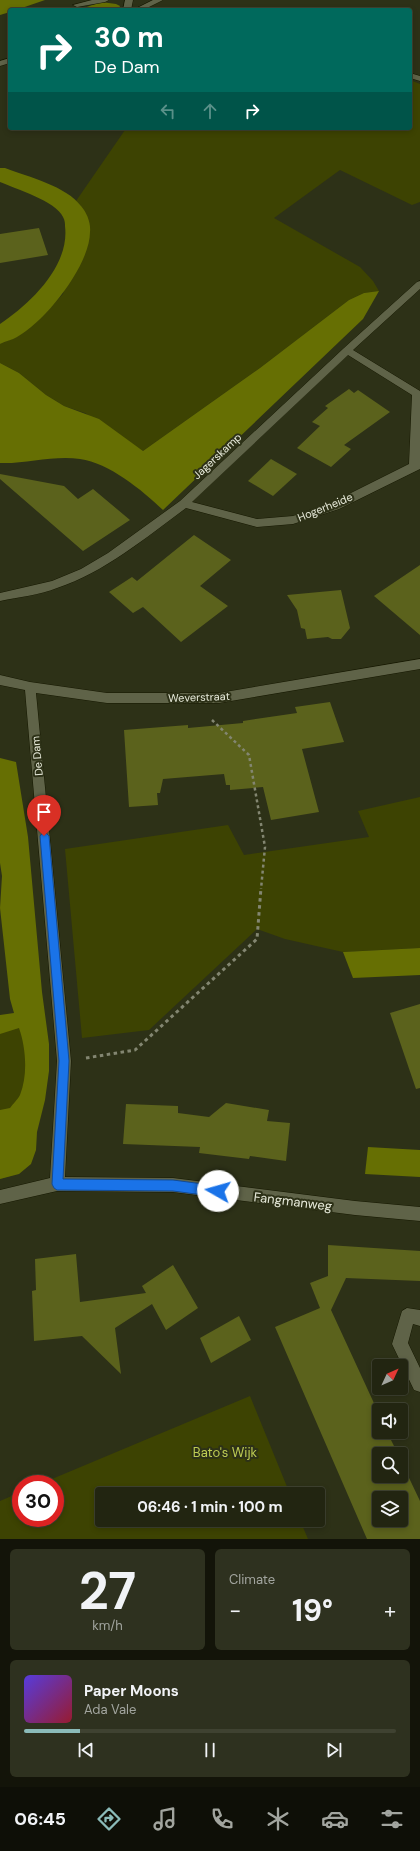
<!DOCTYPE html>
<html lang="en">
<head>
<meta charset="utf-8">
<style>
	body { margin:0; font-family:"DM Sans",sans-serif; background:#2e311f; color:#f1f3f6; height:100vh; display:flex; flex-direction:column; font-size:15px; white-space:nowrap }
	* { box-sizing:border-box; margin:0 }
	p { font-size:13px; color:#a2a59f }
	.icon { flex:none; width:22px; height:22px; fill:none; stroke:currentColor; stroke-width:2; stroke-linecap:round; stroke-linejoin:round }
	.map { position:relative; height:1539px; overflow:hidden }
	.sheet { display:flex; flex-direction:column; gap:10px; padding:10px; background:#131409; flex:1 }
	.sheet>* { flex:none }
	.guide { position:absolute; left:8px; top:8px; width:404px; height:122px; border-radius:4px; box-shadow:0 2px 6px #0003,0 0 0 1px #3f4231; background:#00695c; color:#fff; overflow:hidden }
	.needle { width:26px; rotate:46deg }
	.tools { position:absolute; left:372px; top:1359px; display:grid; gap:8px }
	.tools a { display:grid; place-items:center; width:36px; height:36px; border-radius:4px; background:#222511; box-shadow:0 2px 6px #0003,0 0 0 1px #3f4231; font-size:20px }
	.speed { position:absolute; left:12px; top:1475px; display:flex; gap:8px; font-size:20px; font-weight:700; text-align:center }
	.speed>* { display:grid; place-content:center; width:52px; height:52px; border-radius:50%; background:#222511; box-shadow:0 2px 6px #0003,0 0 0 1px #3f4231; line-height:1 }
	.speed .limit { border:6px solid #d22; background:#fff; color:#111 }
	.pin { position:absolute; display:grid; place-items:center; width:34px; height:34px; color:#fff; margin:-41px -17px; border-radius:50% 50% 50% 0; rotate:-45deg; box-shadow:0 0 4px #0007 }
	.pin .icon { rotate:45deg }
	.me { position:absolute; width:44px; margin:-22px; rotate:277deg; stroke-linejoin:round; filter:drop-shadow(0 0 3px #0008) }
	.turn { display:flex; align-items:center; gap:14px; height:84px; padding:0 20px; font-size:18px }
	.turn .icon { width:52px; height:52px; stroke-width:2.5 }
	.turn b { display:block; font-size:28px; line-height:34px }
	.lanes { display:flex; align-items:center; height:38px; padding:0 20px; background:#0003; justify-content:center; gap:20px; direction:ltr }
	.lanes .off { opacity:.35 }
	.big { font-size:30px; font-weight:700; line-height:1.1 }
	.sheet .widget { flex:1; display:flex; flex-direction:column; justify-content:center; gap:6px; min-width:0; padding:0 14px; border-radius:6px; background:#2e311f }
	.sheet .dial { align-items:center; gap:0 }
	.dial b { font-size:52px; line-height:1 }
	.song { display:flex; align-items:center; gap:12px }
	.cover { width:48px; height:48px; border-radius:6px; background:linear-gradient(135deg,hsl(250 70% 55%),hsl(350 70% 35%)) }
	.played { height:4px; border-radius:2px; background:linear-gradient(90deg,#8bbbb9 15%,#3f4231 15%) }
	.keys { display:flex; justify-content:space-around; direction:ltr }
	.heat { display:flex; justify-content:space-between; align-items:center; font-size:22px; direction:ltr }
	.sheet .tiles { flex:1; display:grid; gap:10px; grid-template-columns:1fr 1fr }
	.widget:last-child { grid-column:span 2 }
	.trip { position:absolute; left:95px; top:1487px; width:230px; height:40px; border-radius:4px; background:#222511; box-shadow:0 2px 6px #0003,0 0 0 1px #3f4231; font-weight:700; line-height:40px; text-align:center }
	.tab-bar { display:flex; height:64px; justify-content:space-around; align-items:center; background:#0e0f07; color:#a2a59f }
	.tab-bar .icon { width:28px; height:28px }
	.tab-bar .selected { color:#8bbbb9 }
	.tab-bar b { font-size:18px; color:#f1f3f6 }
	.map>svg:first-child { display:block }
	.green { fill:#3d4302 }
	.forest { fill:#666f03 }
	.building { fill:#5b621c; fill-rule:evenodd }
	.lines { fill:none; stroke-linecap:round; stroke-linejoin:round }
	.lane-casing { stroke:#161801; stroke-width:1 }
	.street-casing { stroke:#161801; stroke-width:1 }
	.path-far1 { stroke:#838671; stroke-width:2.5; stroke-dasharray:3 3; stroke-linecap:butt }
	.path { stroke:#838671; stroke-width:3; stroke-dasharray:3.5 3.5; stroke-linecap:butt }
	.lane { fill:#5f6348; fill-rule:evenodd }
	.street { fill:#5f6348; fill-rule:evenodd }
	.route { fill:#1a73e8; stroke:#114b97 }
	.labels { text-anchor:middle; stroke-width:4; stroke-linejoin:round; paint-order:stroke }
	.street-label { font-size:11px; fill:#e7eada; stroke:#2d3117 }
	.near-street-label { font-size:13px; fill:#e7eada; stroke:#2d3117 }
	.near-park-label { font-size:13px; fill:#becc53; stroke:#2d3117 }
</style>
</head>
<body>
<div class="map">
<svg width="420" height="1539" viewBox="0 0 420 1539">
	<rect width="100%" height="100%" fill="#2d3117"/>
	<g class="green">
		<path d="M410,80L420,84V202L412,205L340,170L274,218L360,267L373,281L379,291L364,293L349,300L260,368L143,451L85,413L64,406L46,395L19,373L0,363V344L18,336L35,323L63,294L81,206L76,201L125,130L189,128H410Z"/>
		<path d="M420,797V948L343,952L285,939L257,929L149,1030L82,1038L65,849L228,825L244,855L369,837L358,811Z"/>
		<path d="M45,1020L17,1174L0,1179V1024Z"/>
		<path d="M250,1396L290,1494H102V1520H300L308,1539H0V1501L21,1492V1518H55V1484H40Z"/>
	</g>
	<g class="forest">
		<path d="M0,0H45L16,10H10V12L0,15Z"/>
		<path d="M101,2L116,4L120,6L118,10L81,9Z"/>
		<path d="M0,168H5C29,177 66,186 81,206C87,213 91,223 90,232C90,265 46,321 17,337C12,340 6,341 0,344V324C30,304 70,266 65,226C65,224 65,220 63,217C56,201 16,189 0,182Z"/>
		<path d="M379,291L363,319L163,510C142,490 109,463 80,459C54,455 26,464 0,463V363L19,373L46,395L64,406L99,419L143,451L260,368L349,300L364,293Z"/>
		<path d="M0,758L16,762L28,837L42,992L49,1044V1071L45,1100L37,1132L36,1150L31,1164L19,1174L0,1179V1110L10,1108C13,1104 18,1099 20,1095C28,1075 26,1048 19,1028L0,1034V1015L14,1013L10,999L0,908L2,876L0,863Z"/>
		<path d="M420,948V975L353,978L343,952Z"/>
		<path d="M368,1147L420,1150V1177L365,1174Z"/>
	</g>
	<g class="building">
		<path d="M39,228L48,255L0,263V234Z"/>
		<path d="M349,389L354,393L358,390L390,412L344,445L351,449L331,467L297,448L320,426L312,422L328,408L325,406Z"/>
		<path d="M271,459L297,474L273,496L248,481Z"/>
		<path d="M0,474L64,486L78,499L93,489L130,520L83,551L0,479Z"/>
		<path d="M194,535L231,560L200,586L228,606L181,642L143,607L133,613L109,592L132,577L137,581Z"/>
		<path d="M420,565V635L374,596Z"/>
		<path d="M341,590L350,628L341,639H332L328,637L307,639L305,629L301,628L297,610L287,595Z"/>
		<path d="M330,702L344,742L302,749L319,812L271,820L263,787L230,790V785H226L224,774L163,779L160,793H157L158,805L129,807L124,730L188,725V728L243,723V721L297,713L295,707Z"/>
		<path d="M420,1004V1088L416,1089L390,1013Z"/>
		<path d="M226,1103L269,1110L267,1121L290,1123L286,1161L250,1156L249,1159L199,1153L200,1147L123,1144L126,1104L178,1106V1113L209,1117Z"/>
		<path d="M328,1245L420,1251V1281L346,1278L331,1310L379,1414V1432H387L398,1454H379V1476H401V1461L420,1501V1539H367L275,1327L320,1308L310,1283L328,1276ZM379,1498H401V1520H379Z"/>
		<path d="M76,1254L80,1302L146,1293L142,1286L173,1265L198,1308L166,1330L152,1304L115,1328L121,1374L82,1336L34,1341L32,1291L36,1290L35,1259Z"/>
		<path d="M239,1316L251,1340L211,1363L200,1338Z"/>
	</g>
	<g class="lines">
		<g class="lane-casing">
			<g id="lane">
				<path d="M92,0H109L105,2L77,7L73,5Z"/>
				<path d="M410,73L420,76V81L410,78Z"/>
				<path d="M407,1308L420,1310V1326L413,1324L408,1343L420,1368V1392L414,1390L392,1344L402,1311Z"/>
			</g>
		</g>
		<g class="street-casing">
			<g id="street">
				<path d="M125,0H133L131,10H123Z"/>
				<path d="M153,0H163L143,10H133Z"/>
				<path d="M10,58V63L0,66V61Z"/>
				<path d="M420,281V289L353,350L420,391V469L339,509L293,524L257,527L186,508C145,538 105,572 57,588C39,595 19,597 0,601V593L52,581L81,569L108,553L180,501L344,348L417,282ZM348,355L412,395L409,464L331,503L293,516L257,519L192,502Z"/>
				<path d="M420,659V669L219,703H107L36,693L71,1061L65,1177L173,1178L355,1201L420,1207V1221L355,1215L173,1192L57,1191L0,1204V1190L50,1178L57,1061L25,690L0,685V675L30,682L107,693H219Z"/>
			</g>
		</g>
		<path class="path-far1" d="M212,720L249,755L265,847L261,889"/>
		<path class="path" d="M86,1058L135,1050L257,939L261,888"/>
		<use href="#lane" class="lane"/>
		<use href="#street" class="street"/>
	</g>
	<path class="route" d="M44,831L49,836L69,1061L63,1179L173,1180L218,1186L222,1187L224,1191L222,1195L218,1197L173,1191L57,1190L54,1188L52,1184L59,1061L40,836Z"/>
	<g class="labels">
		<g class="street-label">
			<text transform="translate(217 456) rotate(-43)" y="4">Jagerskamp</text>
			<text transform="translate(325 507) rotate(-22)" y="4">Hogerheide</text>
			<text transform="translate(199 697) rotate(-2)" y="4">Weverstraat</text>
			<text transform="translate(37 756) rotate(-95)" y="4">De Dam</text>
		</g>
		<g class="near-street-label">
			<text transform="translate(293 1201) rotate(7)" y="5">Fangmanweg</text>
		</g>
		<g class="near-park-label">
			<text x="225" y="1457">Bato's Wijk</text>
		</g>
	</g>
</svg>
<div class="tools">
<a><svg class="needle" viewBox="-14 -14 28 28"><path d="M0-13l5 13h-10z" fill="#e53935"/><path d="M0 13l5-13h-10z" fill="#a2a59f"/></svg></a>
<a><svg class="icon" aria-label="sound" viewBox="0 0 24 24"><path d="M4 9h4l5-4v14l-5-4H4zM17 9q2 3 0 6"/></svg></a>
<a><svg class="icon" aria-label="search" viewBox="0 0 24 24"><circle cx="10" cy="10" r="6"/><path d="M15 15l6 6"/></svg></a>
<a><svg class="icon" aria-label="layers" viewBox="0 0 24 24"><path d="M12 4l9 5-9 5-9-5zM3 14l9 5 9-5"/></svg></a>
</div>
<div class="speed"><div class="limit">30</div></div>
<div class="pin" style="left:44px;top:836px;background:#d93025"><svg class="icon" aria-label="arrive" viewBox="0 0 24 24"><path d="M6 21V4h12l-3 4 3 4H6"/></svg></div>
<svg class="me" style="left:218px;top:1191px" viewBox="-20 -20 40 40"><circle r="19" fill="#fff"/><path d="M0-13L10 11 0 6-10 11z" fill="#1a73e8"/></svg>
<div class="trip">06:46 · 1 min · 100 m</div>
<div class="guide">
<div class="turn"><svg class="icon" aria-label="right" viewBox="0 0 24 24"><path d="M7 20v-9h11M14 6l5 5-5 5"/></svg><div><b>30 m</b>De Dam</div></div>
<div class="lanes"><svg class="icon off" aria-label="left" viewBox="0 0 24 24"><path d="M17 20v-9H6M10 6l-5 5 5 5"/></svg><svg class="icon off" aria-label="ahead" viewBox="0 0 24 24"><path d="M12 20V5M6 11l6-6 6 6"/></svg><svg class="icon" aria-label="right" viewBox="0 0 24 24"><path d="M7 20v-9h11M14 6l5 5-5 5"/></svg></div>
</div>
</div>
<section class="sheet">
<div class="tiles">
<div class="widget dial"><b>27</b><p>km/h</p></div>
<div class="widget"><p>Climate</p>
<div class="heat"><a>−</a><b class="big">19°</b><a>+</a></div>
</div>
<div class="widget">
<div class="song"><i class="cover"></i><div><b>Paper Moons</b><p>Ada Vale</p></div></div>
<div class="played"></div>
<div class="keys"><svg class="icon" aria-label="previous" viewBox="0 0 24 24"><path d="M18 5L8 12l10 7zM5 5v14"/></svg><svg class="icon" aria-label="pause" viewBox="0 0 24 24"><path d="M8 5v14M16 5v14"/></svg><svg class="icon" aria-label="next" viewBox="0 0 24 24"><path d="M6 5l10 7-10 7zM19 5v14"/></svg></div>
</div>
</div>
</section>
<nav class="tab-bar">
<b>06:45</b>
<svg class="icon selected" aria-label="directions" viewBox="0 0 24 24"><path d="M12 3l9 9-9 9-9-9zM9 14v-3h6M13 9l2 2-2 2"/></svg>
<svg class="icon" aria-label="music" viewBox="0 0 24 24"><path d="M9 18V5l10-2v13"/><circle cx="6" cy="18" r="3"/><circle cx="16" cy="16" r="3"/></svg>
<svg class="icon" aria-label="phone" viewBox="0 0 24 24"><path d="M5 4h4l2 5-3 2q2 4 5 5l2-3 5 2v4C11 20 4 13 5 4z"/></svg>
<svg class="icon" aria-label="climate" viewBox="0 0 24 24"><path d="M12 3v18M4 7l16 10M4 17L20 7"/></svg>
<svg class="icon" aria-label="car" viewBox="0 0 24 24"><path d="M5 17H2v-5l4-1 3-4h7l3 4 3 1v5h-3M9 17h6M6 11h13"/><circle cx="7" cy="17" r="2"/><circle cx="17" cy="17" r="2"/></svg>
<svg class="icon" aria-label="filters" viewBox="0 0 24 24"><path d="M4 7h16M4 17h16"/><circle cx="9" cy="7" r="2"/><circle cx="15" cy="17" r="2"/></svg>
</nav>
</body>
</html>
